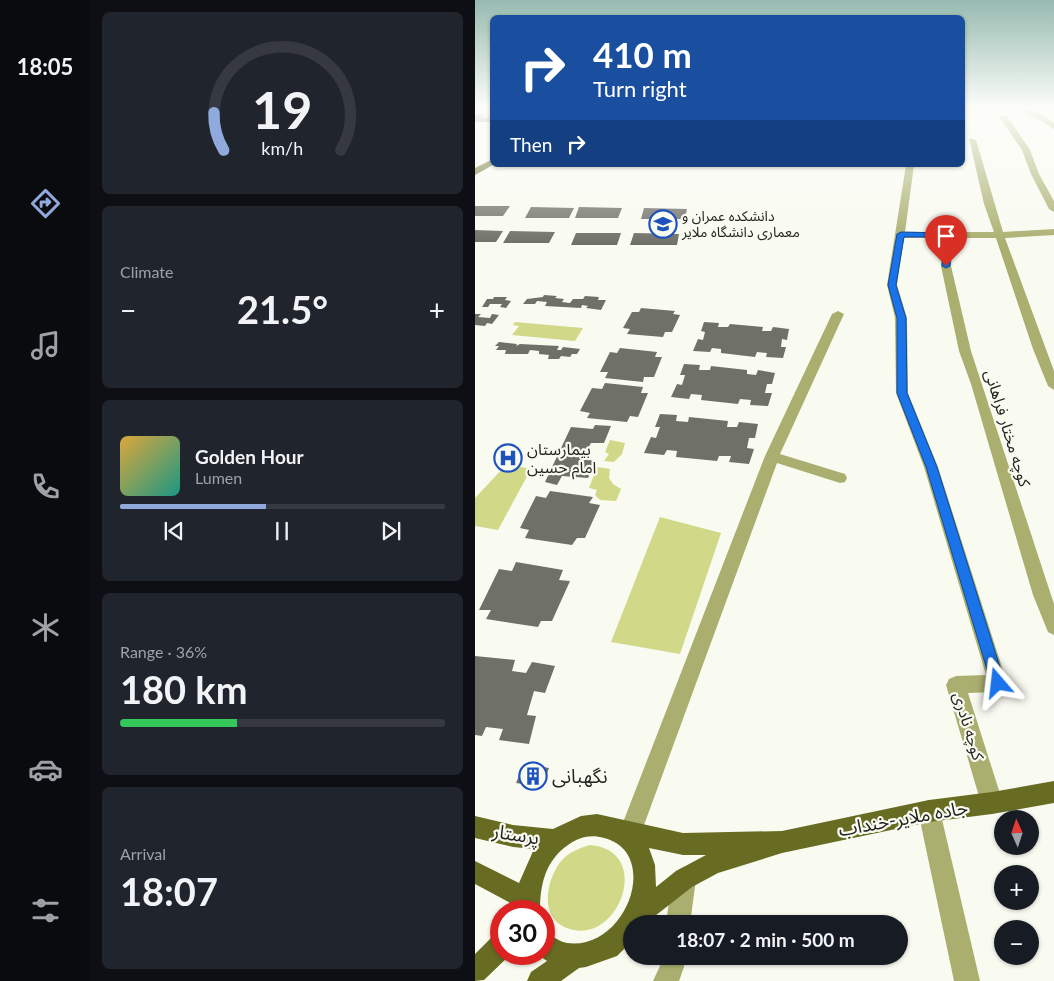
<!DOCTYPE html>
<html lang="en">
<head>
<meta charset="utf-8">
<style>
	body { margin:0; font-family:Lato,"Noto Sans Arabic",sans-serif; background:#20242c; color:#f1f3f6; height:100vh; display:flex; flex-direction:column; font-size:19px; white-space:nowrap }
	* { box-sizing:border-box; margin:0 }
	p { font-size:16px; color:#9ea1a6 }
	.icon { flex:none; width:28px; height:28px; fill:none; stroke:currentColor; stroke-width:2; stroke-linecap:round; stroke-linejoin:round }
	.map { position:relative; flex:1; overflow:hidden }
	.drawer { display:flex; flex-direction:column; gap:12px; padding:12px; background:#0d0f14; width:385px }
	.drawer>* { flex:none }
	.guide { position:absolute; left:15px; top:15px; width:475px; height:152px; border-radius:8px; box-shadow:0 1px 4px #0004; background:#1a4fa0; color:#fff; overflow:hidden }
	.needle { width:32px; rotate:357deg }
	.fabs { position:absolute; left:519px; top:810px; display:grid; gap:10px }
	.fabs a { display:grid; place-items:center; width:45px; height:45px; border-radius:50%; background:#171b24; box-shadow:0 1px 4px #0004; font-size:25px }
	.speed { position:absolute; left:15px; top:900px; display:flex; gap:10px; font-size:25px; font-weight:700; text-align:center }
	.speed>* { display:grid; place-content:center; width:65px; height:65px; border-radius:50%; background:#171b24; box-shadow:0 1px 4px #0004; line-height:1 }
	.speed .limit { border:8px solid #d22; background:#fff; color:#111 }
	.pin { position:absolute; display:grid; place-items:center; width:42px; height:42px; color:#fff; margin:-51px -21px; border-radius:50% 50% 50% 0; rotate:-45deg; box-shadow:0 0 5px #0007 }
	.pin .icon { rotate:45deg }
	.me { position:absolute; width:55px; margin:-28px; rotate:343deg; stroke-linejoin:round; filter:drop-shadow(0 0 4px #0008) }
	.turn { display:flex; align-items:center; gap:18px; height:105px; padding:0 20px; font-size:22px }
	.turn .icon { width:65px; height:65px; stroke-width:2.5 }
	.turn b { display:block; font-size:35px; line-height:42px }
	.then { display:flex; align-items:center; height:48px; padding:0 20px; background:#0003; gap:10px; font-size:19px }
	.big { font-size:38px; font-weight:700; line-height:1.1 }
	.drawer .tile { flex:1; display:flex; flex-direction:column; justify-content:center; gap:8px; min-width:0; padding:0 18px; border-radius:8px; background:#20242c }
	.drawer .dial { align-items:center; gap:0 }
	.dial svg { height:130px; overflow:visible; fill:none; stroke:#363941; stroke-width:7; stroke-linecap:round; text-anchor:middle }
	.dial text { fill:#f1f3f6; stroke:none }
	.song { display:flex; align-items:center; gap:15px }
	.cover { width:60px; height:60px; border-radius:8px; background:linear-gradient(135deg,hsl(40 70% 55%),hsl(170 70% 35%)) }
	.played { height:5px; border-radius:2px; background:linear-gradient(90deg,#91aadd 45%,#363941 45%) }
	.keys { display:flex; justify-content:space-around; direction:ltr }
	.heat { display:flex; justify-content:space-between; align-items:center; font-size:28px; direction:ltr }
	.charge { height:8px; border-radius:4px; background:linear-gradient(90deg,#34c759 36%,#363941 0) }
	.trip { position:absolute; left:148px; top:915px; width:285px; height:50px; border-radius:25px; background:#171b24; box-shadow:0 1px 4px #0004; font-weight:700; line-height:50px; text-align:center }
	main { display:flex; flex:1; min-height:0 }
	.tab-bar { display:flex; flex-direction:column; width:90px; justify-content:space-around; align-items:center; background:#090b0e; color:#9ea1a6 }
	.tab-bar .icon { width:35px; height:35px }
	.tab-bar .current { color:#91aadd }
	.tab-bar b { font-size:22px; color:#f1f3f6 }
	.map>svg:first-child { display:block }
	.green { fill:#d1d888 }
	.building { fill:#6f7067 }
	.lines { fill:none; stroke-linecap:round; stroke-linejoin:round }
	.minor { fill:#aaaf70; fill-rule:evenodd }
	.major { fill:#686c23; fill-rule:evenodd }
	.route { fill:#1a73e8; stroke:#114b97 }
	.labels { text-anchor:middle; stroke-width:4.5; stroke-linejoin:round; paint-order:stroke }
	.far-poi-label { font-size:14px; fill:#252522; stroke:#f9fbf1; text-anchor:start }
	.street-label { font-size:16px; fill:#252522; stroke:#f9fbf1 }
	.poi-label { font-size:16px; fill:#252522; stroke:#f9fbf1; text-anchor:start }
	.near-poi-label { font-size:19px; fill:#252522; stroke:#f9fbf1; text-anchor:start }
	.near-street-label { font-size:19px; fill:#252522; stroke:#f9fbf1 }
</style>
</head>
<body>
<main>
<nav class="tab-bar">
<b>18:05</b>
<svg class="icon current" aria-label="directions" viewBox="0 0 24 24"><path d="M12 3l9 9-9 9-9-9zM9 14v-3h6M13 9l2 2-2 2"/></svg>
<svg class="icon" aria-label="music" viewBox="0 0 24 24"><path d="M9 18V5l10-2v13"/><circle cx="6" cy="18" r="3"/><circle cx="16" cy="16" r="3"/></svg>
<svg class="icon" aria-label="phone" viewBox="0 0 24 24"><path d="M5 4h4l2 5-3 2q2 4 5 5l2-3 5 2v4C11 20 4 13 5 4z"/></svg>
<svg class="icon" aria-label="climate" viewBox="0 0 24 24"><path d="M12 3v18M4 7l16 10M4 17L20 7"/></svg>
<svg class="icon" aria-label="car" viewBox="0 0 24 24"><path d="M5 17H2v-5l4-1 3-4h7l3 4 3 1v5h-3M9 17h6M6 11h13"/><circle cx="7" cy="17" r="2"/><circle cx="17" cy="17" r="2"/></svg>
<svg class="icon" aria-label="filters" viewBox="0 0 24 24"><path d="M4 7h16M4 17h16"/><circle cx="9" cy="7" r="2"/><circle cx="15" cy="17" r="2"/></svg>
</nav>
<section class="drawer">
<div class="tile dial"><svg viewBox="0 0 100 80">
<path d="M14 69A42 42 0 1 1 86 69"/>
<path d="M14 69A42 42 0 0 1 8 46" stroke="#91aadd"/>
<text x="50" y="56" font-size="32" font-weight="700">19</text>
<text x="50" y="72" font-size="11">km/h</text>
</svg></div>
<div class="tile"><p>Climate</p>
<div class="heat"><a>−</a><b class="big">21.5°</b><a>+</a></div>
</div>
<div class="tile">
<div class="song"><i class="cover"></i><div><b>Golden Hour</b><p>Lumen</p></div></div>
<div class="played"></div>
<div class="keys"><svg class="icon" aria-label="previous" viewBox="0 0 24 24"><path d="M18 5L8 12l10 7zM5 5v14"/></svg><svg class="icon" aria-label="pause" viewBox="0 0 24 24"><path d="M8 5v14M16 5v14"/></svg><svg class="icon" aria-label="next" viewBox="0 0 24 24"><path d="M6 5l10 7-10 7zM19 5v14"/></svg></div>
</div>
<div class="tile"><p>Range · 36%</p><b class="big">180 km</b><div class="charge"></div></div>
<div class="tile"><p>Arrival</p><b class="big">18:07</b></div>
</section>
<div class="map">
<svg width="579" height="981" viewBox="0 0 579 981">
	<rect width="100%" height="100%" fill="#f9fbf1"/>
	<g class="green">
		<path d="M40,322L108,328L100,341L37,335L44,326L38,325Z"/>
		<path d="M135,440L150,443L147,454L139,462L129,461L134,454L130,452Z"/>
		<path d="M32,464L56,469L23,530L0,526V498Z"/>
		<path d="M122,467L135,469L134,478L138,484L146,489L141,501L125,500L120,495L122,490L114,488Z"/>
		<path d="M185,517L246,533L205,654L136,642Z"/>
		<path d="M114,845C180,849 144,948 92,928C62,917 72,874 90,857C97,851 106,848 114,845Z"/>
	</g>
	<g class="building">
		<path d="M0,114H9L7,118L18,116V122H0Z"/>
		<path d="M0,206H35L28,216H0Z"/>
		<path d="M56,207L99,208L94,218H50Z"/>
		<path d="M104,207L147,208L143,218H100Z"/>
		<path d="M169,208L212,209L210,219H166Z"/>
		<path d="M0,230L28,231L21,242H0Z"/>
		<path d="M35,231L80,232L74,243H28Z"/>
		<path d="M101,233H146L142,245H96Z"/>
		<path d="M159,233L204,234L202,245H155Z"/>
		<path d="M69,295L82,296L80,298L89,299L87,302L95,303L98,299H108L110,296L124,297L123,300H131L126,310L111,308L113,306L107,305L106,308L70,306L72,302L62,301L60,304H48L52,299L68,297Z"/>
		<path d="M19,297H32L30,300L36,301L31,308L25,307L27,304H15L13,307H7L12,299H18Z"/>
		<path d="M166,308L200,311L198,314L205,315L197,332H190L188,337L152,334L155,329L148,328L157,312H164Z"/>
		<path d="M0,314H6L3,317L15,318L17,314L24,315L17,324L12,323L10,326L0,325Z"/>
		<path d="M229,322L244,323L243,327H253L255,324L288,327L287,331H296L298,327L314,329L312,340L307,339L306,347H311L308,358L291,357L292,353L282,352L280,357L246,353V349L237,348L235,352L218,351L223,339L228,340L230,332L226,331Z"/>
		<path d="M24,342L42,344L41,346L45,344L84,346L82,350H86L88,347L105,349L102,354H97L95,357L86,356L84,359H73L74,355L64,354V351L55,350L53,354H30L31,350H21L24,346H20Z"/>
		<path d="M145,348L182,352L180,357H187L179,377H169L168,382L130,378L133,372H125L135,352L142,353Z"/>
		<path d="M209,364L225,365L224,370H235L236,366L272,370V374L281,375L283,370L300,373L297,384H292L290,393H297L293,406L275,405L276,400L265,399L263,404L226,400L227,395L216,394L214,399L196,397L202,384L207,385L210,375H205Z"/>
		<path d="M130,383L168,387L166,393H173L163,417L155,416L152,422L112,418L115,413L105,411L117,388L127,389Z"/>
		<path d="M185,414L202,415L201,421L213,422L214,417L253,421L252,427H262L264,422L283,424L280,438H274L272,448L279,449L274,464L254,462L256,456H244L242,461L201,457L202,451L192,450L189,455L169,453L176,437L181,438L185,427H180Z"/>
		<path d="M120,425L136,426L129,443H116L107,459L121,461L113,478L87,476L82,485L70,482L96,427L118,429Z"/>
		<path d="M75,491L118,497L114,503L125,505L110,538H102L97,545L50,538L54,530L45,528L61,496L71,498Z"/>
		<path d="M41,562L88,570L84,580L95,581L77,621H66L63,627L11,619L16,610H4L24,569L37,571Z"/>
		<path d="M0,656L40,660L37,671L51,673L57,662L80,666L70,693L59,691L52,715L61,716L54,744L24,740L28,729L11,727L7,736L0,735Z"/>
		<path d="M49,764L74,768L67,787L41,783Z"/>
	</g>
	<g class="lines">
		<g class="minor">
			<path d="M538,107C553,107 568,114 579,123V129L566,121Z"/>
			<path d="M526,116H532L555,150L564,174L579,201V212L574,209L556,174L547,150L525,118Z"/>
			<path d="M494,138L501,140L528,232L579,229V235L530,238L579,371V390L573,386L558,349L521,238H478L476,266L496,351L579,604V635L573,632L558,595L496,384L484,351L466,266L468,238H429L422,285L432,318L433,393L463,467L532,683L530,689L523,692L493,693L528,803L525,811L517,814L509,811L506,803L471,685L474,679L481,676L511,675L449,467L421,393L420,318L412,285L431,165H439L430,232H519L509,204Z"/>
			<path d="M363,311L369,314L305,454L370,474L372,478L370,482L365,483L302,463L169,825L166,833L158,836L150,833L147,825L290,456L357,314Z"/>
			<path d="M454,800L462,803L465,811L505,981H479L443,811L446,803Z"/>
			<path d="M209,867L217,871L221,879L215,924H191L197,879L201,871Z"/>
			<path d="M186,956H210L209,967L204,981H178L185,966Z"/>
		</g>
		<g class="major">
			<path d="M18,159V165L0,175V168Z"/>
			<path d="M579,781V803L517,814L454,822L307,853L243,873L217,887L171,923L156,924V942L142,956L111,967L104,968L86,981H52L56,972L72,961L62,954H69V932C77,935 84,942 92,943C151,951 187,853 129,838C116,834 104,837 93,845C70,861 65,885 65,911H41V906L0,884V861L44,883L59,849L38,847L0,838V816L38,825L78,829L106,816L122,814L208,833L307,831L454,800L517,792ZM174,848L208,855H231L201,871L181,887L180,865Z"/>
			<path d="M26,934V954L35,955L9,980L0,981V954L17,937Z"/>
		</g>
	</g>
	<linearGradient id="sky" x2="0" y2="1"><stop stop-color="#96bab0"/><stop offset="0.44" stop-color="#fcfdf9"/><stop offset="1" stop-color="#fcfdf9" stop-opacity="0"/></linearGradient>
	<rect width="579" height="244" fill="url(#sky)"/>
	<path class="route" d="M426,232L473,233L476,235L475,266L471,268L467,266L469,237H429L421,285L431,318L432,393L462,467L530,683L528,688L523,690L518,688L516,683L451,467L422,393V318L413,285L422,234Z"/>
	<defs>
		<g id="university-ring" transform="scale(1.4375)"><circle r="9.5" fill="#f9fbf1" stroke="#1c51be" stroke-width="1.5"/><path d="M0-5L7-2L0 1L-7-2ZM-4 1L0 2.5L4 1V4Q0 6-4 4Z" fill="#1c51be"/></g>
		<g id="hospital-ring" transform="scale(1.4375)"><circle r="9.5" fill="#f9fbf1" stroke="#1c51be" stroke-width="1.5"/><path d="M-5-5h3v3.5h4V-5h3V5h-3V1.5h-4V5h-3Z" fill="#1c51be"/></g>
		<g id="building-ring" transform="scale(1.4375)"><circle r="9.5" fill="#f9fbf1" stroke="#1c51be" stroke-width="1.5"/><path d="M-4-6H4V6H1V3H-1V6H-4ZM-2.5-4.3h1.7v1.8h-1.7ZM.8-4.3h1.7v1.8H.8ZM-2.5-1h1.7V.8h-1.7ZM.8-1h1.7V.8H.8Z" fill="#1c51be"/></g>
	</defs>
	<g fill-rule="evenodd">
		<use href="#university-ring" x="188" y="224"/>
		<use href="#hospital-ring" x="33" y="458"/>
		<use href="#building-ring" x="58" y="776"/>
	</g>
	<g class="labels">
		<g class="far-poi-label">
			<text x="207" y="221">دانشکده عمران و<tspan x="207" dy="16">معماری دانشگاه ملایر</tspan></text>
		</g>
		<g class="street-label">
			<text transform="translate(533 428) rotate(73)" y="6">کوچه مختار فراهانی</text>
			<text transform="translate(494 726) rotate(73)" y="6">کوچه نادری</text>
		</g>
		<g class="poi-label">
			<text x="52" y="455">بیمارستان<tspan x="52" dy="18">امام حسین</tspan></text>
		</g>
		<g class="near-poi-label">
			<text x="77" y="783">نگهبانی</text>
		</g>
		<g class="near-street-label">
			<text transform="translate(428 818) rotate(-10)" y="7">جاده ملایر-خنداب</text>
			<text transform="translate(41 834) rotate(9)" y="7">پرستار</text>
		</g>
	</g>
</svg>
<div class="fabs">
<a><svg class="needle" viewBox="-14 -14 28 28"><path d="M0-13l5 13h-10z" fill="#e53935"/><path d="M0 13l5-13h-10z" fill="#9ea1a6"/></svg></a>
<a>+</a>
<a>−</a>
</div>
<div class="speed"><div class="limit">30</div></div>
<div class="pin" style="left:471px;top:266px;background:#d93025"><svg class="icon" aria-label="arrive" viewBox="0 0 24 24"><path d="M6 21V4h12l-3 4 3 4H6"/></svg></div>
<svg class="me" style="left:523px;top:683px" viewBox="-20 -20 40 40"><path d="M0-17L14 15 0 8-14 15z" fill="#1a73e8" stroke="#fff" stroke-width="4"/></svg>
<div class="trip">18:07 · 2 min · 500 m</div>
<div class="guide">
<div class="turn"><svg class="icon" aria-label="right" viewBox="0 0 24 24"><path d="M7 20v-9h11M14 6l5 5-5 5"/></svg><div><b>410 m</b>Turn right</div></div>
<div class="then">Then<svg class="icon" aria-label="right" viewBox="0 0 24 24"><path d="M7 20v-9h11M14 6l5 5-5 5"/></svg></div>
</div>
</div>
</main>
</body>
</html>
